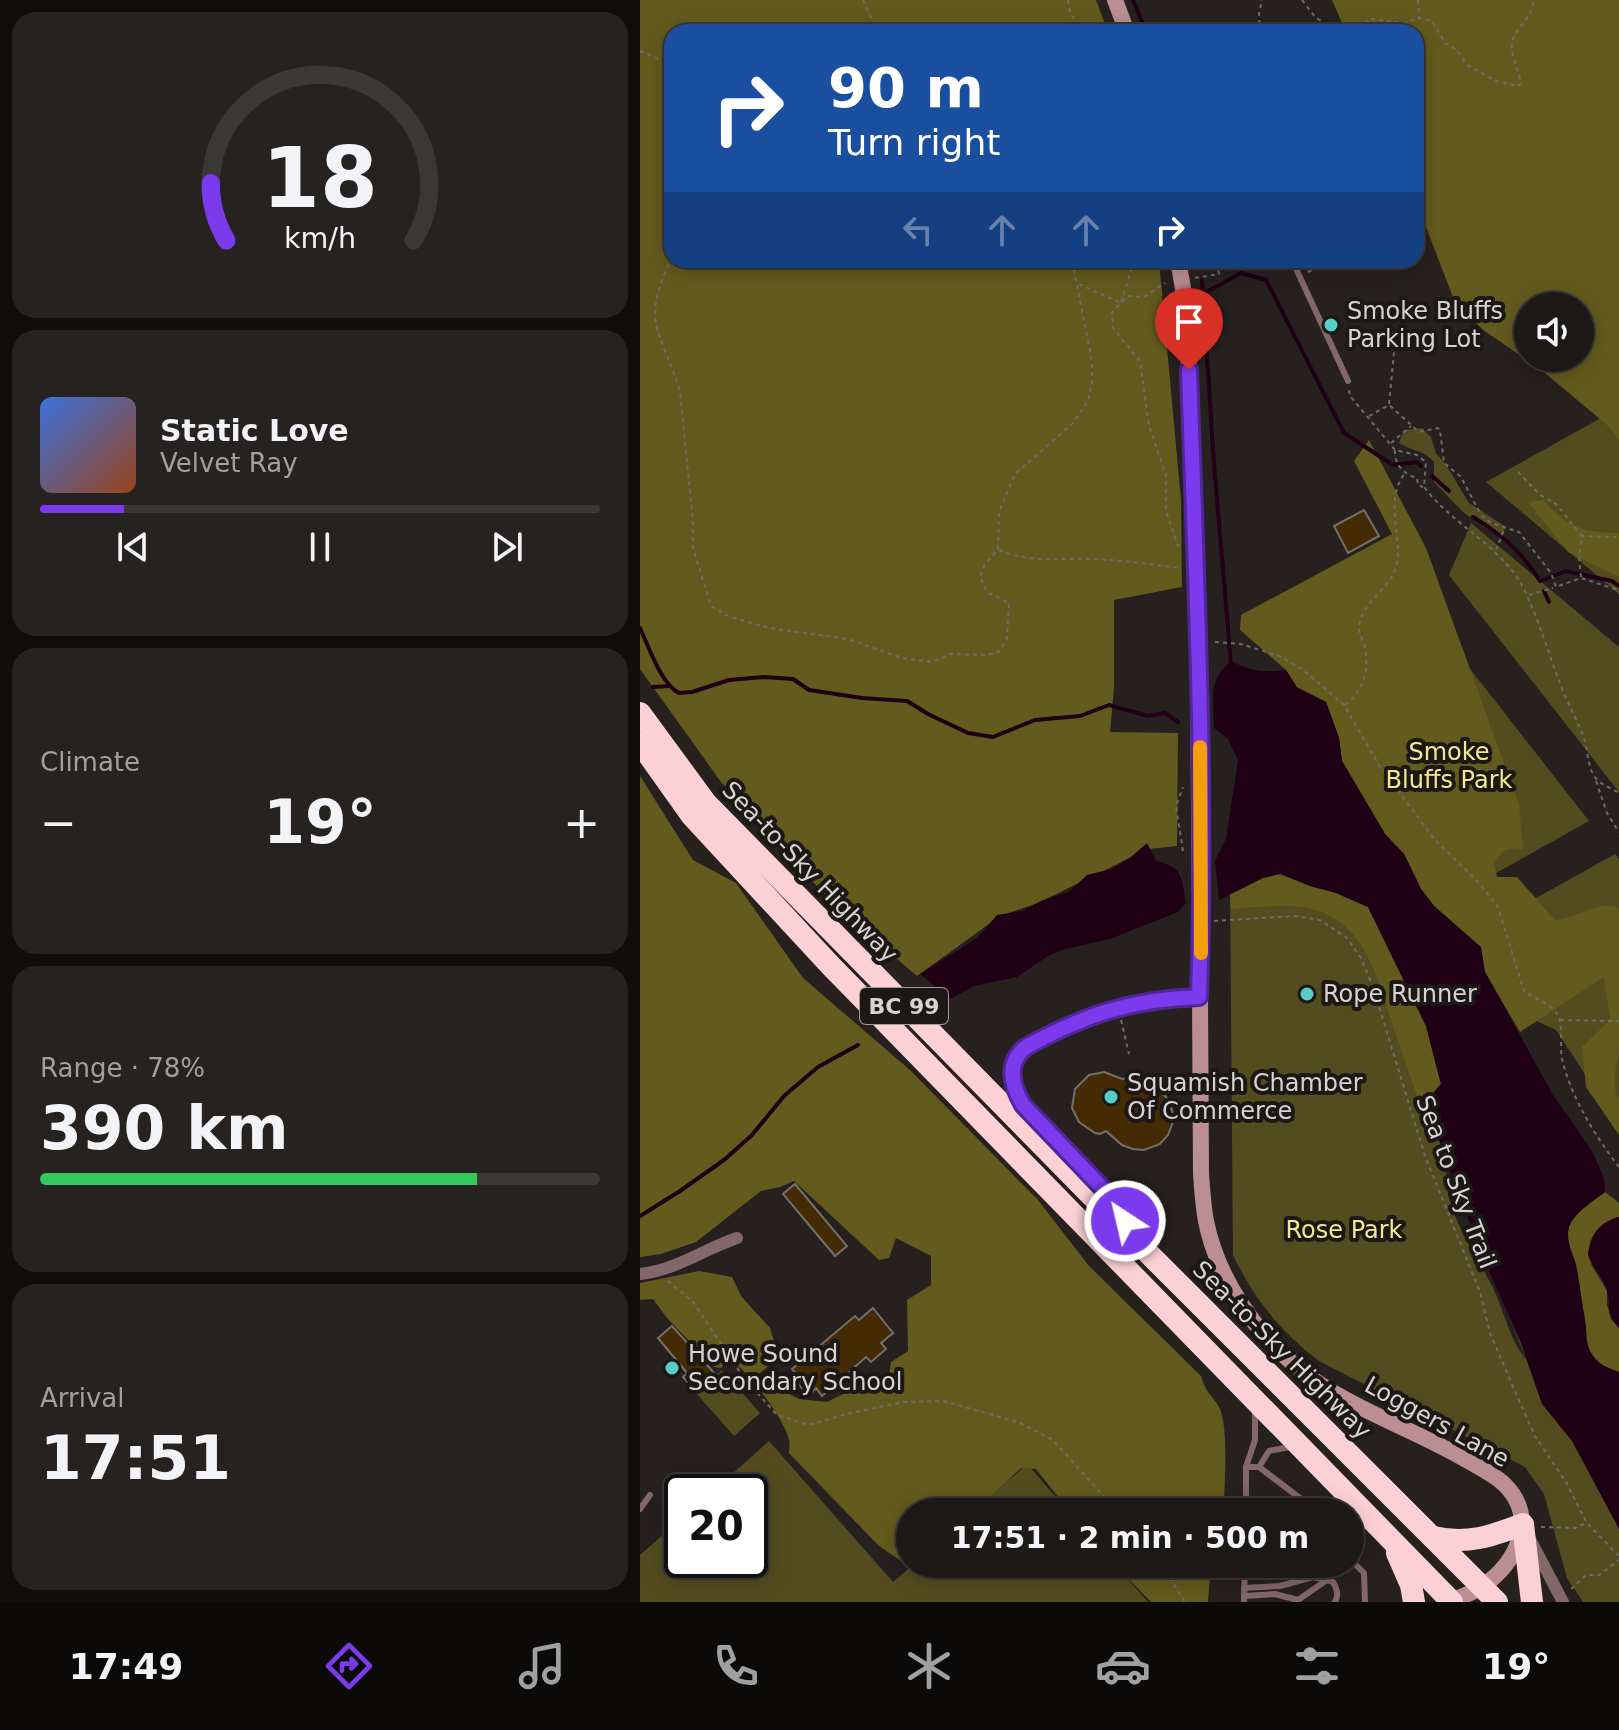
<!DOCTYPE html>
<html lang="en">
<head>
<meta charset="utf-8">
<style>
	body { margin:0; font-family:"DejaVu Sans",sans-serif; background:#252220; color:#f1f3f6; height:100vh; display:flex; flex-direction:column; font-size:30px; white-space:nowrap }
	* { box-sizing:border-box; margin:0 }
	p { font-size:26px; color:#a0a0a1 }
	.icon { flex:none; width:44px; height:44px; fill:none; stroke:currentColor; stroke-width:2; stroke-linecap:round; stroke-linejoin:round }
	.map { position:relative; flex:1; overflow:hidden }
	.drawer { display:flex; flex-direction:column; gap:12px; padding:12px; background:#0f0e0d; width:640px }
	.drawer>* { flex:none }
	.guide { position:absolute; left:24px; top:24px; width:760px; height:244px; border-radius:24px; box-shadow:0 4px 20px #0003,0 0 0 2px #3a3836; background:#1a4fa0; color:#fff; overflow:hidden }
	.controls { position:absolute; left:874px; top:292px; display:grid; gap:16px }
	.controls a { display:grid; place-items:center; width:80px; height:80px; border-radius:50%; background:#1c1917; box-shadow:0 4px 20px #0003,0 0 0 2px #3a3836; font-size:40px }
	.speed { position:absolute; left:24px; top:1474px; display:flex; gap:16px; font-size:40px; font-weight:700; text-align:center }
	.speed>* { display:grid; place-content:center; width:104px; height:104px; border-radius:50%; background:#1c1917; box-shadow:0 4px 20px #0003,0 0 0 2px #3a3836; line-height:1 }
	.speed .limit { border:4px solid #111; border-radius:12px; background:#fff; color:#111 }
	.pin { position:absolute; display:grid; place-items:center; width:68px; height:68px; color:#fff; margin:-82px -34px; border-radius:50% 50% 50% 0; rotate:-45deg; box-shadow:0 0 8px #0007 }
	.pin .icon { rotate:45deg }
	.me { position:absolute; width:88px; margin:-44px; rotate:325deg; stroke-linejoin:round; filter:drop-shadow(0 0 6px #0008) }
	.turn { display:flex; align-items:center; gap:28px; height:168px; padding:0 32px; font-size:36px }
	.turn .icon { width:104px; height:104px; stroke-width:2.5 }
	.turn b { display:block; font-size:56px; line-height:68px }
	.lanes { display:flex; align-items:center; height:76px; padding:0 32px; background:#0003; justify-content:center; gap:40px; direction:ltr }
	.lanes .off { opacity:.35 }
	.big { font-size:60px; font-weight:700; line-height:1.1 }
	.drawer .tile { flex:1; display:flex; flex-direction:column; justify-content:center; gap:12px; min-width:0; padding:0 28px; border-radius:24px; background:#252220 }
	.drawer .dial { align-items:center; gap:0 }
	.dial svg { height:208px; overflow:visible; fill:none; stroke:#3a3836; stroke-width:7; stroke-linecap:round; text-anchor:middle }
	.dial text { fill:#f1f3f6; stroke:none }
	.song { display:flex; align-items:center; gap:24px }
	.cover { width:96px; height:96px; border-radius:12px; background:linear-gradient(135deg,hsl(220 70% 55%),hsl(20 70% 35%)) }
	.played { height:8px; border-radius:4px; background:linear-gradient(90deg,#7c3aed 15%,#3a3836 15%) }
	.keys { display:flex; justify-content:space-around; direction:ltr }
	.heat { display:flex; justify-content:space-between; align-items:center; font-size:44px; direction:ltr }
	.charge { height:12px; border-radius:6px; background:linear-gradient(90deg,#34c759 78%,#3a3836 0) }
	.trip { position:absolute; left:256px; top:1498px; width:468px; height:80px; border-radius:40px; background:#1c1917; box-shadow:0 4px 20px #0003,0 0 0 2px #3a3836; font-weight:700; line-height:80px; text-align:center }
	.dock { display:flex; height:128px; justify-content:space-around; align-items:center; background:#0b0a09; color:#a0a0a1 }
	.dock .icon { width:56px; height:56px }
	.dock .on { color:#7c3aed }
	.dock b { font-size:36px; color:#f1f3f6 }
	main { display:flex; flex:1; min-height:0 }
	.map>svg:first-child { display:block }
	.green { fill:#534c1f; fill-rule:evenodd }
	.forest { fill:#635a1d; fill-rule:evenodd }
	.water { fill:#200015 }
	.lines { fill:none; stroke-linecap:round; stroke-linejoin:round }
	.stream { stroke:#200015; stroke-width:4 }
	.building { fill:#452b04; stroke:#736f6b; stroke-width:2 }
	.path { stroke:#6e6a68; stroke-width:2; stroke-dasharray:4 4; stroke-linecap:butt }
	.lane { stroke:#83676a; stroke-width:6 }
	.street { stroke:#83676a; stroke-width:12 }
	.secondary { stroke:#bb8e93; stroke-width:16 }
	.highway { stroke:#fcd1d5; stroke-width:22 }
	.route-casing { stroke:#51269a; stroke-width:20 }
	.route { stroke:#7c3aed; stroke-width:14 }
	.slow { stroke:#f59e0b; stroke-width:14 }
	.poi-dot { fill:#55cec5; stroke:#1c1816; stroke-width:3 }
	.labels { text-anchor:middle; stroke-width:8; stroke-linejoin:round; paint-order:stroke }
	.shield { fill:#1c1816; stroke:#9e9b9a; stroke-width:2 }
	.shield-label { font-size:22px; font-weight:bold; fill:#d6d3d2 }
	.poi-label { font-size:24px; fill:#d6d3d2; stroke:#1c1816; text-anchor:start }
	.park-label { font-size:24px; fill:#f5e78f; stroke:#1c1816 }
	.street-label { font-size:24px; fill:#d6d3d2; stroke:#1c1816 }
</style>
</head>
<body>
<main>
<section class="drawer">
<div class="tile dial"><svg viewBox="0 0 100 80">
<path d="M14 69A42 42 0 1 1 86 69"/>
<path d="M14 69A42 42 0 0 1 8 47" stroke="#7c3aed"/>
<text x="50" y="56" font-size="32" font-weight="700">18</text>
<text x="50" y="72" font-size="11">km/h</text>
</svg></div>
<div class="tile">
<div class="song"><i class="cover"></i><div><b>Static Love</b><p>Velvet Ray</p></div></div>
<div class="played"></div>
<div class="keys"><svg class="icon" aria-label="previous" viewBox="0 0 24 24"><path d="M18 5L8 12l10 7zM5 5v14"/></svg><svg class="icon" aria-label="pause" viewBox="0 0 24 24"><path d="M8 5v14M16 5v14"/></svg><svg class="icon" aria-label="next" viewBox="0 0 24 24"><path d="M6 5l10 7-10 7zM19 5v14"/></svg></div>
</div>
<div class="tile"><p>Climate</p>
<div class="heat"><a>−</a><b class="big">19°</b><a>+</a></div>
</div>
<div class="tile"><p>Range · 78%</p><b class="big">390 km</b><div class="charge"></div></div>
<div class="tile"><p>Arrival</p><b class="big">17:51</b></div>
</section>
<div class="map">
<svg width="979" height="1602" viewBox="0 0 979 1602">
	<rect width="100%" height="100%" fill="#26211f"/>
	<g class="green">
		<path d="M979,408V594L846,482Z"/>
		<path d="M782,428L791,437L796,453L806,465L829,503L866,527L860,538L824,513L794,482V462C783,450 772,451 759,443L764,430Z"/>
		<path d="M831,523L979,647V792L809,575Z"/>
		<path d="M813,647L949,821L817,895Z"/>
		<path d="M975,854L979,859V1126L916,1030L881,1014L844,927Z"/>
		<path d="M684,861L979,1479V1602H943L927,1578L904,1494L885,1467L679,1361C640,1331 614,1299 593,1255L590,886L645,869ZM807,1161L838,1246L857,1285L886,1359C869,1340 864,1309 852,1286C833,1248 800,1207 807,1161Z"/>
		<path d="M82,1370L120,1413L94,1436L56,1393Z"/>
		<path d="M129,1441L253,1582L274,1564H475L508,1602H0V1555L42,1518V1560H110V1492H72Z"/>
		<path d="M387,1464L429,1512H333Z"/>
	</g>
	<g class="forest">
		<path d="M0,0H456L468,32H32V260H519L541,500L542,587L474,600V688L470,732L538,733L537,846L508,849L398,903L360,916L277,976L197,908L81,782L0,669Z"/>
		<path d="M692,0H979V440L967,425L899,368L843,330L814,300L776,201V32H706ZM888,306H940V358H888Z"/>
		<path d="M729,440L786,548L879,804L883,850C867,845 862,851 854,864L857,877H877L915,920C938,918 956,900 979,908V1051C976,1066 971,1086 979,1100V1135L946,1087L942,1047L970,1020L964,977L880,1032L845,972L840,947L794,906L781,889L764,854L745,834L702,761L699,738L686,702L657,687L646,670L600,630L601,615L752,534L714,461Z"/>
		<path d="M903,500C929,528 941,532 979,533V577L928,552L888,502Z"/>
		<path d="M0,776L53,860L96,883L163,978L270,1070L398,1200L449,1266L561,1376C566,1395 574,1396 580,1409C589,1432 584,1486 584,1512H430L396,1469L381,1468L335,1512H270V1563L267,1565L239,1546L149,1453C149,1449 150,1445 149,1440C147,1423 104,1364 88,1359L81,1368L74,1367L27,1318L13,1299L0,1300V1283L59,1271L92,1277L101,1296L130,1328L139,1357L119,1374L128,1388L136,1387L159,1399L187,1402L223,1384L248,1381L251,1362L268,1351L267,1300L291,1285V1256L256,1238L249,1258L239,1260L154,1181L140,1187L121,1191L56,1242L21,1254L0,1257Z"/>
		<path d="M640,874L670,886L696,893L728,907L786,1026L801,1084L787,1100L777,1096C769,1073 761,1049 753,1026C739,984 727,926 678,911C651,902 619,908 591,909L590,895L623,878Z"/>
		<path d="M965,1192L979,1203V1217L972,1219L951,1264L967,1291V1305L971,1319L979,1328V1372C966,1367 958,1365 950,1351C945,1340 947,1332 945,1320C942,1304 940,1287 937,1270C935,1256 924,1243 929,1227C934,1213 953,1201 965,1192Z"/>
		<path d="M474,1564H571L568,1602H511Z"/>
	</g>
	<g class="water">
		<path d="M591,661C610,671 625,673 646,670L657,688L686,702L699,738L702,761L745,834L764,854L781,889L794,906L841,947L845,972L913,1095L952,1151L964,1178L965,1192C953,1201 934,1213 929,1227C925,1243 935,1256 937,1270C940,1287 942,1304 945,1320C947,1332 945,1340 950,1351C958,1365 966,1367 979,1372V1529L932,1441L902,1404L880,1341L838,1246L786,1105L787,1100L801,1084L786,1026L728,907L696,893L670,886L640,874L623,878L579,900L575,861L586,839L598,760L588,739L574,728C574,702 567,680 591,661Z"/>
		<path d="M507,843L516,861C544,868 541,876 546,903L538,912L470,939L425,949L408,956L377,977L334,986L310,999L280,974L337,938L357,915L382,911L401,901L430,891L447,875L471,869L491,857Z"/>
		<path d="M979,1217V1328C964,1310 972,1308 967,1291C964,1278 952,1268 948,1255C950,1235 959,1222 979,1217Z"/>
	</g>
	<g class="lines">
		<g class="stream">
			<path d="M493,0L506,32"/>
			<path d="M562,280L574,464L591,664"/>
			<path d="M563,294L601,273L626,280L704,433L753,465L777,462L781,466"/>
			<path d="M792,476L809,491"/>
			<path d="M833,517C862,535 882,552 900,581L926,571L972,581L979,586"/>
			<path d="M904,591L909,602"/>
			<path d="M0,628C8,645 21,684 39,693L52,692L89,680L125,677L153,679L169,690L222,698L267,701L288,714L328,733L353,737L395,720L440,716L469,705L508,716L525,713L538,722"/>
			<path d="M13,687L30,686"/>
			<path d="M0,1216L40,1191L84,1160L112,1135L144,1096L178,1067L218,1045"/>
		</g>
	</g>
	<g class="building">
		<path d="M724,510L739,536L708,553L694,526Z"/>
		<path d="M464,1072L482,1079L497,1076L523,1082L518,1087L530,1102L534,1119L528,1135L520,1144L504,1150L493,1149L482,1145L466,1131L460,1134L455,1133L439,1122L432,1108L435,1089L449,1075Z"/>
		<path d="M155,1184L207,1246L195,1256L143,1194Z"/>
		<path d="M233,1308L253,1333L241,1343L246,1349L231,1362L226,1357L182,1396L176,1388L168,1396L157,1382L161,1379L152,1369L215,1316L219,1320Z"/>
		<path d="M32,1326L76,1375L57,1392L43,1377L47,1373L18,1338Z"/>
	</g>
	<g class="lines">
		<g class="path">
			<path d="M223,0L232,20L246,32"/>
			<path d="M428,0L430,12L441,32"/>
			<path d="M662,0L675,17L698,32"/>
			<path d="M778,0L779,18"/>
			<path d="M620,32L619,14L622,0"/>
			<path d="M723,32L727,21L732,19L764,23L779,18L792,21L805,43L817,50L827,65L856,81L878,86L881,83C879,70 868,51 873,39C880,23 890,21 894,0"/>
			<path d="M0,51L32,65"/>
			<path d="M32,257C0,324 20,328 40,391L53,522V548L71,606L88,616L129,628L208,639L262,658L292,662L311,654L348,655L360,651L367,638L369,603L347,592L340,577L344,566L358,549L359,512L375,474L433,423L448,401L452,382V361L432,260"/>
			<path d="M494,260L481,303L472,312L473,328L500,361L509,426L526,475V511L539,549"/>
			<path d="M668,272L693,260"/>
			<path d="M555,278L579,274L578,269"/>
			<path d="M439,284L481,303L489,296L504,297L525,283"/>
			<path d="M709,390L710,396L755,450L777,455L786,462L784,487C816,529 868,548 888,598C900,624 908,652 918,678C925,698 935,716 943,735C948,748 947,764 954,776C959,784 971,788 979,793"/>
			<path d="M749,404L755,342"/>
			<path d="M729,416L749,405L779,432L798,428L800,430L804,463L821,477L841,515L851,523L879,532L911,573L916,587L941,578L975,589L979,593"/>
			<path d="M751,443L771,426"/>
			<path d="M755,450C754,464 763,474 777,478L778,485L783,487"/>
			<path d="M878,472L900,495L916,504L942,536"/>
			<path d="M359,550C389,563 419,558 451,559C480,560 510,564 539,568"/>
			<path d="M856,550L864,530"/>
			<path d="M941,577L939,558L942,536L979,537"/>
			<path d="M889,595L913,588"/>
			<path d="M575,642L601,644L639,656L662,669L704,705L739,765L795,840L838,882L858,907L884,991C893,998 907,1002 915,1011C925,1022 919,1045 922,1059C931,1097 955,1136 979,1167"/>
			<path d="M705,705C725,690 730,668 724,644C722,638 718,633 719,627C721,601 752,589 757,564C762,534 744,501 765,473"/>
			<path d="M956,781L967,813L979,832"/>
			<path d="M543,851L536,806L543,787"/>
			<path d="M574,921L656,916L680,920L707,938L721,958L733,987L785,1156L840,1292L850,1333L877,1396L895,1436L926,1482L947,1523L979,1556"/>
			<path d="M481,1020L489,1054"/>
			<path d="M920,1020L979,1021"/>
			<path d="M28,1281L53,1302L104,1378L136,1414L168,1425L211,1413L263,1402L303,1401L378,1422L413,1440L478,1512"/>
			<path d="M901,1527L935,1528L946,1523"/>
			<path d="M521,1564L545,1602"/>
			<path d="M931,1589L946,1575H959L979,1560"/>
		</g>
		<g class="lane">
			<path d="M652,260L708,381"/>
			<path d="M540,265L580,260"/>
			<path d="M479,1211L471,1197L383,1105C375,1090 365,1069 378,1053C384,1046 396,1041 404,1037C452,1010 505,999 559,997"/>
			<path d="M606,1467L615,1440V1412"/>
			<path d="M619,1467L629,1451L650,1447"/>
			<path d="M0,1509L10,1495"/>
			<path d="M606,1512V1467H619L669,1505L674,1512"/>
			<path d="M710,1559L724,1573L725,1602"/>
			<path d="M604,1588L640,1586L673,1577L686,1580"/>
			<path d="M604,1596L635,1594L658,1600L687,1580L693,1582C697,1589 699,1595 695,1602"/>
			<path d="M604,1602L605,1564"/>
		</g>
		<g class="street">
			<path d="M0,1274C39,1269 62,1250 97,1238"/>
			<path d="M891,1541L923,1602"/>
		</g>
		<g class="secondary">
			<path d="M475,0L487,32"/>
			<path d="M538,260L547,311L558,638L561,1173C562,1189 563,1205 566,1221C577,1277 614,1331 658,1368C706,1407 769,1427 823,1458C836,1466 852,1473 864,1484C899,1518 877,1562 843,1586C834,1593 821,1596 810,1602"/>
		</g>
		<g class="highway">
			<path d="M0,713L66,803L500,1245L857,1602"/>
			<path d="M0,743L52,816L190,965L812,1602"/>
			<path d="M793,1537C827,1545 852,1536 883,1524L892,1602"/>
			<path d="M757,1553L771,1585L774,1602"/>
		</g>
	</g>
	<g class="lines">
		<g class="route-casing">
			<path id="route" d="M485,1221L471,1197L383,1105C372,1086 365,1063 386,1047C444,1015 492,999 559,997C566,788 556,579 549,370"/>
		</g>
		<use href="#route" class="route"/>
		<path class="slow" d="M560,747L561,953"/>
	</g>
	<g class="poi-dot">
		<circle cx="691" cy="325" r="8"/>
		<circle cx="667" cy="994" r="8"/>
		<circle cx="471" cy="1097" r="8"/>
		<circle cx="32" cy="1368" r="8"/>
	</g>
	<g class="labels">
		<rect class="shield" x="220" y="988" width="88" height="36" rx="6"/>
		<g class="shield-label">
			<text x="264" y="1014">BC 99</text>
		</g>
		<g class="poi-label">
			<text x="707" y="319">Smoke Bluffs<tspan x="707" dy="28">Parking Lot</tspan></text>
			<text x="683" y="1002">Rope Runner</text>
			<text x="487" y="1091">Squamish Chamber<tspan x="487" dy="28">Of Commerce</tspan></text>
			<text x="48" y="1362">Howe Sound<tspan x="48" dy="28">Secondary School</tspan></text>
		</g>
		<g class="park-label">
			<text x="809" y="760">Smoke<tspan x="809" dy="28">Bluffs Park</tspan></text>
			<text x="704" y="1238">Rose Park</text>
		</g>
		<g class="street-label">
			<text transform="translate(170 872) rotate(46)" y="8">Sea-to-Sky Highway</text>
			<text transform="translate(816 1182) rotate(69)" y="8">Sea to Sky Trail</text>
			<text transform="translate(642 1350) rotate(45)" y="8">Sea-to-Sky Highway</text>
			<text transform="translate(797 1422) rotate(29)" y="8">Loggers Lane</text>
		</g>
	</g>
</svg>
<div class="controls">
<a><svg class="icon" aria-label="sound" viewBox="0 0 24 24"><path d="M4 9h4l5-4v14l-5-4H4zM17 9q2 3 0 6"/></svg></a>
</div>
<div class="speed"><div class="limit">20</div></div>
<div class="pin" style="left:549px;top:370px;background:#d93025"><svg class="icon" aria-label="arrive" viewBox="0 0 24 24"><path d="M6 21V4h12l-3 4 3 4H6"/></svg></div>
<svg class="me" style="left:485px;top:1221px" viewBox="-20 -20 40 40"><circle r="17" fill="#7c3aed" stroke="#fff" stroke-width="3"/><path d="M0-11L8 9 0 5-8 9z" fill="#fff"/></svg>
<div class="trip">17:51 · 2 min · 500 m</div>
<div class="guide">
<div class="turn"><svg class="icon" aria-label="right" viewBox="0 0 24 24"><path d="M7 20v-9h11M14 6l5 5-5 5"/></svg><div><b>90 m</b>Turn right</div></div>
<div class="lanes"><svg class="icon off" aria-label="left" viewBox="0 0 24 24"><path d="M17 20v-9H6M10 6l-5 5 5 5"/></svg><svg class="icon off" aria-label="ahead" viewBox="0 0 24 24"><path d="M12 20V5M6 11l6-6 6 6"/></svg><svg class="icon off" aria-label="ahead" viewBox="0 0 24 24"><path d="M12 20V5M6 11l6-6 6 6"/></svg><svg class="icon" aria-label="right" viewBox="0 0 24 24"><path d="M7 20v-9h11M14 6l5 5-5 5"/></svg></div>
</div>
</div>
</main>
<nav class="dock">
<b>17:49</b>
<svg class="icon on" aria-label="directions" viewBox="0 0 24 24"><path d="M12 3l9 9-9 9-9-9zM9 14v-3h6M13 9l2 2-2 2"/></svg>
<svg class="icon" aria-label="music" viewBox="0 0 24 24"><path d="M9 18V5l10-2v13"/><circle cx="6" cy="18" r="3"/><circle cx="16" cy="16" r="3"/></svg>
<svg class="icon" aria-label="phone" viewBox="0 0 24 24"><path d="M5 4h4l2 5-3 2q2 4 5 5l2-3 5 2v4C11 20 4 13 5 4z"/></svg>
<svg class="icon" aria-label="climate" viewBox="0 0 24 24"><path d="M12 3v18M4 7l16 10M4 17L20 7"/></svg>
<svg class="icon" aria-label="car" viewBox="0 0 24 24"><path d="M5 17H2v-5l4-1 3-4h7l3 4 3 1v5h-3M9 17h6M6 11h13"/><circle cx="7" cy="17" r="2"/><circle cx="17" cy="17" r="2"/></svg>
<svg class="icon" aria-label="filters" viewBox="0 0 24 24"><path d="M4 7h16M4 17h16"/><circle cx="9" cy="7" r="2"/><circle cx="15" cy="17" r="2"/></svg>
<b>19°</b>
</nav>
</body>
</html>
